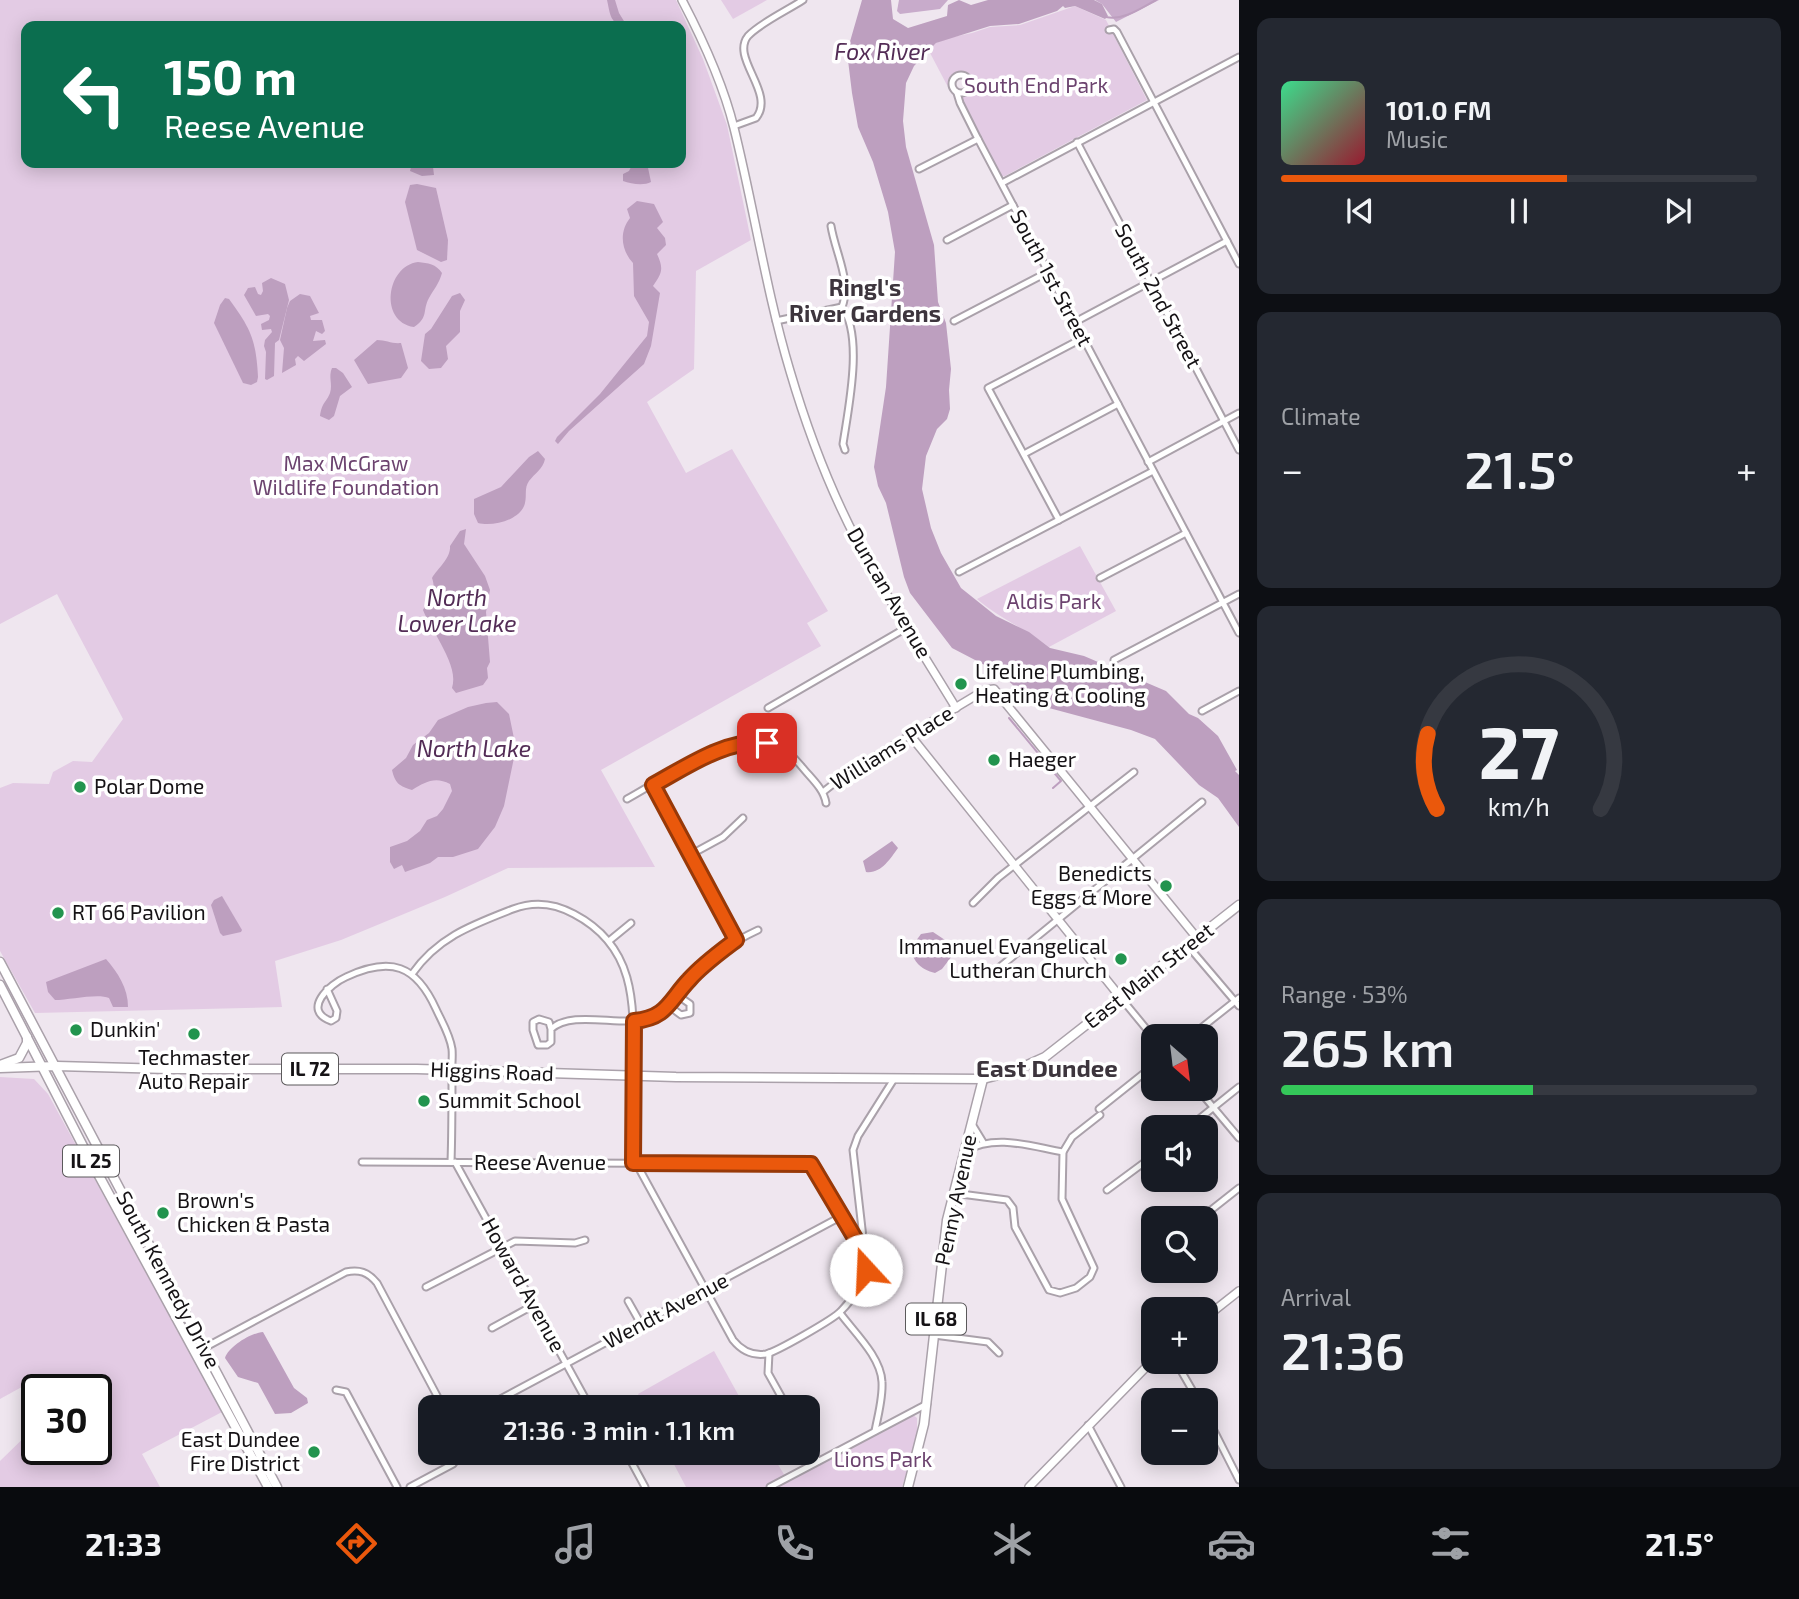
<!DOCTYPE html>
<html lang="en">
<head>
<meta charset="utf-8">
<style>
	body { margin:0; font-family:"Exo 2",sans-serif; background:#242831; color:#f1f3f6; height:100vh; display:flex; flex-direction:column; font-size:26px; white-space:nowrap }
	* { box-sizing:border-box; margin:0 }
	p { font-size:23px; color:#9ea1a6 }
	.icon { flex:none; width:38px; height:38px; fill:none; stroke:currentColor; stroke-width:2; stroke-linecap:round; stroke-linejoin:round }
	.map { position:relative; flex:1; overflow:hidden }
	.details { display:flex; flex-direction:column; gap:18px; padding:18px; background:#0d0f14; width:560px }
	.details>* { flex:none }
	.hud { position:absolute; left:21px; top:21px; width:665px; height:147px; border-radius:14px; box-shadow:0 4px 18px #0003; background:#0b6e4f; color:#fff; overflow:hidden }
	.needle { width:46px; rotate:152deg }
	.buttons { position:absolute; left:1141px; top:1024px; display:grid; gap:14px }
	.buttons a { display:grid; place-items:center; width:77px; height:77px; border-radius:14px; background:#171b24; box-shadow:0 4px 18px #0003; font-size:35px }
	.speed { position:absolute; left:21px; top:1374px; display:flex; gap:14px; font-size:35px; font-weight:700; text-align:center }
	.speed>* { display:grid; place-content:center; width:91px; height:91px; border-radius:50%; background:#171b24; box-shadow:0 4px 18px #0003; line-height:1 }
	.speed .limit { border:4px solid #111; border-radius:10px; background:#fff; color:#111 }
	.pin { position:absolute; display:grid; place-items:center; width:60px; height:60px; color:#fff; margin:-30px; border-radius:14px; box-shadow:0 4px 10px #0006 }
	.me { position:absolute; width:77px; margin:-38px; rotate:340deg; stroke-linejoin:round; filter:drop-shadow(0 0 5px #0008) }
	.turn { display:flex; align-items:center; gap:24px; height:147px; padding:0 28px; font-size:32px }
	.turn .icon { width:91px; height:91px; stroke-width:2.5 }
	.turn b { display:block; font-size:49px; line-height:60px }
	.big { font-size:52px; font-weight:600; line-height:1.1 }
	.details .widget { flex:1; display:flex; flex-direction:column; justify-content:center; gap:10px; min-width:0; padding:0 24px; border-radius:14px; background:#242831 }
	.details .dial { align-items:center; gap:0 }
	.dial svg { height:182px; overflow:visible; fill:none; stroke:#363941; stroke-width:7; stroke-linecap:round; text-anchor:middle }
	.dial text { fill:#f1f3f6; stroke:none }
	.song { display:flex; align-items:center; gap:21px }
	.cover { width:84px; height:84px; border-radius:10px; background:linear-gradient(135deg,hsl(150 70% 55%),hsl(350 70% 35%)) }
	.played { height:7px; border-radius:4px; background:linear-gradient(90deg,#ea580c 60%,#363941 60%) }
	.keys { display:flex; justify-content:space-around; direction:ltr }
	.heat { display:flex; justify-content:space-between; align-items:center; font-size:38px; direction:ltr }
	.charge { height:10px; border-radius:5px; background:linear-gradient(90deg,#34c759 53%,#363941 0) }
	.trip { position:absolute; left:418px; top:1395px; width:402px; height:70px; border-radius:14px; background:#171b24; box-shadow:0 4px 18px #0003; font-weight:600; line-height:70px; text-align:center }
	.tabs { display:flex; height:112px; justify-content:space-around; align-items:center; background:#090b0e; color:#9ea1a6 }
	.tabs .icon { width:49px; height:49px }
	.tabs .on { color:#ea580c }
	.tabs b { font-size:32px; color:#f1f3f6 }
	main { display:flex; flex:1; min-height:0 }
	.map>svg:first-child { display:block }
	.green { fill:#e3cbe4; fill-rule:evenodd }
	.forest { fill:#c8abcb }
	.water { fill:#bd9fbf }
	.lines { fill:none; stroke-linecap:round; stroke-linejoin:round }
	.stream { stroke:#bd9fbf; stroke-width:2 }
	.street-casing { stroke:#aaa1aa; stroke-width:9 }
	.secondary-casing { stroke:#aaa1aa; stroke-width:10 }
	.primary-casing { stroke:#aaa1aa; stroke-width:11 }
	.street { stroke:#fff; stroke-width:5 }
	.secondary { stroke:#fff; stroke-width:7 }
	.primary { stroke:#fff; stroke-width:8 }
	.route-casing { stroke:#983908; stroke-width:18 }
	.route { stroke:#ea580c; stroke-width:12 }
	.poi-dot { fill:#22944e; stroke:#fff; stroke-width:2.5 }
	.labels { text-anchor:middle; stroke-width:7; stroke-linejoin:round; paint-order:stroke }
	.shield { fill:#fff; stroke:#5b595b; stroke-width:2 }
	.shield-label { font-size:19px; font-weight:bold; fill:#151215 }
	.park-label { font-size:21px; fill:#6c436f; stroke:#fff }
	.street-label { font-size:21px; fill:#151215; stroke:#fff }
	.poi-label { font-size:21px; fill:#151215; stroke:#fff; text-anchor:start }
	.water-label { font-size:23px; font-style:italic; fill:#532c56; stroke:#fff }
	.neighbourhood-label { font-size:23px; font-weight:bold; fill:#3d353d; stroke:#fff }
	.quarter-label { font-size:24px; font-weight:bold; fill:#3d353d; stroke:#fff }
</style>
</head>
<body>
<main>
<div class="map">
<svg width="1239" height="1487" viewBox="0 0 1239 1487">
	<rect width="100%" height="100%" fill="#efe6ef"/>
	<g class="green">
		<path d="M0,0H676L703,59L727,125L751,240L696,271L694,369L647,402L686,473L732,449L828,611L807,623L821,646L601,770L655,867L508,868L445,897L341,940L275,961L282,1007L35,1013L0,951V788L13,783L49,784L53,772L73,761L92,762L123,719L57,594L0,624ZM26,26H681V163H26Z"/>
		<path d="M721,0H767L733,19Z"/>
		<path d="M1075,6L1106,20L1147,100L1005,176H1002L961,99L972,88L971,78L964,73L956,74L951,80L949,89L929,51L936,43L948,38L972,33L990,27L1020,25Z"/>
		<path d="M1080,546L1116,611L1049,647C1026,629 999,618 977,599Z"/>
		<path d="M0,1077L34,1079L48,1094L222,1412L142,1454L160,1487H0V1461L37,1425V1449H96V1390L44,1389L38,1378L0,1399Z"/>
		<path d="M714,1351L745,1407H645L638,1394Z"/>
		<path d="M913,1415L917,1418V1437L902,1487H686L668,1453H771L788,1481Z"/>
	</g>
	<g class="forest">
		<path d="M899,0H948L940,9L900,14L897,11Z"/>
		<path d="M1095,0H1159L1116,22L1102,4Z"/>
	</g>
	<g class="water">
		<path d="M607,0H615L619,13L627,26C610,26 610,13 607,0Z"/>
		<path d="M862,0H891L893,19L908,28L947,16L948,5L959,0L971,5L988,0H1094L1102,4L1108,16L1105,19L1075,6L1065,8L1063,6L1057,11L1019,24L990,26L936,43L914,66L906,83L903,121L906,147L934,245L938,302L946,323L951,369L949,390L950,409L947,419L937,429L926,456L922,489L931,528L941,553L961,588L996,616L1029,632L1050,648L1084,656L1166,691L1189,714L1198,718L1218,736L1237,770L1235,771L1239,775V827L1218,798L1199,785L1155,739L1131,730L1049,708L1014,686L1000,673L952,648L910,593L904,577L886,503L878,486L874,467L886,387L895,252L888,212L873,162L858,127L852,93L847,52Z"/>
		<path d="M412,163H438L433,167L434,175L422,176L410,171Z"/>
		<path d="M633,163H647L651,182C644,186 631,184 623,181V174L629,171Z"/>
		<path d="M417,184L436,188L448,240L447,260L441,262L417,250L405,202L410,185Z"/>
		<path d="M637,201L654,204L663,222L657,228L665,238L666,245L657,254C664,269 662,273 653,286L660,293L651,346L644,364L569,431L558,444L555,441L557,437L600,394L647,336L649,322L634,296L633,263C621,250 619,232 630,218L627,209Z"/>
		<path d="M418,262C428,263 436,264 442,273C439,284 434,289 429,298C422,311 429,317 414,327C379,322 386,266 418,262Z"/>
		<path d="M271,278L285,284L289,300L279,340L275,343L274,376L267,380L265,379L266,352L264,346L265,340L272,332L271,329L262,330L261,324L269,320L270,316L268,314L256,316L244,295L248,288L255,287L258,294L261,295L263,291L262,283Z"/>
		<path d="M460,293L465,300L460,311V332L446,346L448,359L441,368L429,369L421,361L425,334L431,329L452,296Z"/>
		<path d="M300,294L310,296L319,313L310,316L311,320H322L325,331L322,334L316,331L313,341L325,340L326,344L304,361L298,356L295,359L296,365L282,373L284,348L280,340L287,308L290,301Z"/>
		<path d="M225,298L229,299C251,329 256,340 258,377L257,382L251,385L243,383L214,323L220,305Z"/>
		<path d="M377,340C386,340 392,344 401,343L408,368L401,378L368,384L354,360Z"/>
		<path d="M332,368H336L343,373L352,387L340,396L334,416L329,420L320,416C322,402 326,403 330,393C333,384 328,377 332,368Z"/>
		<path d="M538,451L545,459C543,469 535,473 529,481C524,488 527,495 525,503C521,520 493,527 478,523L474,514V499L501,487L529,457Z"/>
		<path d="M466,529L464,544L485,576L490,590L486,612L490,662L487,668L488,678L483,685L456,693L452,688C460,666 431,631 423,610C429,599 437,591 432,578C438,568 451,558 450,546L460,531Z"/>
		<path d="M486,703L497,702L509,714L516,748L504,806L495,827L478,849L453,857H438L430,863L405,872L402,865L394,869L390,862V847L407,841L420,831L427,820L437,816L443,809L452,791L450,784C435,776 425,782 412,790C399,786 395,783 392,770L406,758L413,745L429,733L438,720L468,707Z"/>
		<path d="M892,841L898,848C890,859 881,874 866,872L863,861Z"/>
		<path d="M222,896L242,930L241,932L223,936L220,933L211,905L214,900Z"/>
		<path d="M933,932L948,942L952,956L942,969L935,973C920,969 915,963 910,949L921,934Z"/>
		<path d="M106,959C118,973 128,988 128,1007H113L109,998C98,993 69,1000 55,1000L48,992L46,982Z"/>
		<path d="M263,1332L294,1388L307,1398L308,1403L291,1413L275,1414L258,1383L238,1377L225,1358C229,1346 251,1333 263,1332Z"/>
	</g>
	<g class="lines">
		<g class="stream">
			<path d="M1106,17C1123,21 1141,8 1156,0"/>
			<path d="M1009,718L1061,781L1053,788"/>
		</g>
		<g class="street-casing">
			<g id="street">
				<path d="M1109,30L1114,29L1117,32L1239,264"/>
				<circle cx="961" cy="84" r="9"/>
				<path d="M957,93L960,103L978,139L1239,633"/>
				<path d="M734,126L756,118C776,93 730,58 748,36C760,23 788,10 803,0"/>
				<path d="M1077,142L1239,450"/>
				<path d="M919,169L978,139"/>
				<path d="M1002,183L1239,57"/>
				<path d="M831,226C835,252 852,281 842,307C864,336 848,410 843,444L845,450"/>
				<path d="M947,240L1013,205"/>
				<path d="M776,321L842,307"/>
				<path d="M954,321L1048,272"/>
				<path d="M1075,322L1227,241"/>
				<path d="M1024,454L1118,404"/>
				<path d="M1148,462L1239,413"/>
				<path d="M1059,520L988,388L1083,338"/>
				<path d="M959,572L1153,471"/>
				<path d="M1100,578L1186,533"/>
				<path d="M1114,660L1239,594"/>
				<path d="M768,708L906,628"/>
				<path d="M1202,711L1239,691"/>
				<path d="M653,785L736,941"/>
				<path d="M823,792L842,777L910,735"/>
				<path d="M627,799C664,779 728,732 772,744C785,748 794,757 802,767C811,778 824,789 826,803"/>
				<path d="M690,855L723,837L743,818"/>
				<path d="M973,903L998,878L1134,772"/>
				<path d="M609,941L631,923"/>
				<path d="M1188,946L1239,1006"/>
				<path d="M412,974C438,937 472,925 513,909C534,901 554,903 574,914C637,947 634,1005 633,1067C633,1099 633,1131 633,1163"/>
				<path d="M990,975L1202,802"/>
				<path d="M327,989L337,1011L336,1018L331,1021C301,1010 330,984 346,977C391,956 416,965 436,1009C442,1022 450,1035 452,1049C453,1058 451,1067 452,1076C452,1105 452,1134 451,1162"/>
				<path d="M1121,998L1153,1037"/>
				<path d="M669,1006L681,1015L690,1013V1004L677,995"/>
				<path d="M551,1029V1042L547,1045H538L533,1030V1022L539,1019L549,1022L551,1029C573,1009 623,1028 651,1018C670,1011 676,994 688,980C708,959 732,942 758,930"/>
				<path d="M1191,1036L1239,998"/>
				<path d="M1197,1088L1239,1138"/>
				<path d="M1099,1109L1153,1066"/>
				<path d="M972,1124L983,1142"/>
				<path d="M1189,1127L1239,1087"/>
				<path d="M965,1151C996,1134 1029,1146 1063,1152"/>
				<path d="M362,1162L810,1164L817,1171L862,1250"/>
				<path d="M455,1162L590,1407"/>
				<path d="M636,1163L733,1340C741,1350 752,1356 766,1354C776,1352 834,1319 841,1311C852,1300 866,1280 866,1264L853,1150L858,1136L894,1079"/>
				<path d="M1107,1190L1153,1156"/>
				<path d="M953,1193L1007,1200L1013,1208L1015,1227L1049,1290L1060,1293L1076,1288L1090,1277L1094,1268L1062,1199L1063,1152L1072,1137L1100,1115"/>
				<path d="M1201,1218L1239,1188"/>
				<path d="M426,1287L515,1241L575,1243L585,1240"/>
				<path d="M628,1301L641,1324"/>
				<path d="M840,1313C854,1332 881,1357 882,1382C883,1398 878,1415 875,1431"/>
				<path d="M492,1328L534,1305"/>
				<path d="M934,1335L988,1342L999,1353"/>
				<path d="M204,1348L346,1272C359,1269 368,1272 377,1283L443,1407"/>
				<path d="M769,1353L768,1373L787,1407"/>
				<path d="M1176,1362L1198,1400"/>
				<path d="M336,1390L346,1392L397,1487"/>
				<path d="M489,1405L842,1216"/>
				<path d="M1206,1415L1239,1480"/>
				<path d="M1088,1425L1121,1487"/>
				<path d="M808,1444L818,1461"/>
				<path d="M626,1452L645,1487"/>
				<path d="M410,1487L453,1464L462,1452"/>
				<path d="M770,1487L927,1404"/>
			</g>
		</g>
		<g class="secondary-casing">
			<g id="secondary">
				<path d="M682,0C703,40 723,83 734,128C754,208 766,291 790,371C807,429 828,485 856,539C886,597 922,652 956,708"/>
				<path d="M1121,998L910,735L985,690L994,689L1197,938"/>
				<path d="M1206,1317L1239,1291"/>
				<path d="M1029,1487L1153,1360"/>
			</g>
		</g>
		<g class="primary-casing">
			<g id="primary">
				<path d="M0,962L277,1487"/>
				<path d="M0,985L85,1150L268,1487"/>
				<path d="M0,1065L19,1058L27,1043V1037"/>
				<path d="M0,1068L57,1066L168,1069H417L676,1077L983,1079L1014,1071L1045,1057L1239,905"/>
				<path d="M908,1487L924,1424L947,1220L983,1079"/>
			</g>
		</g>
		<use href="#street" class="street"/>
		<use href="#secondary" class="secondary"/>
		<use href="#primary" class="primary"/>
	</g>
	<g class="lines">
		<g class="route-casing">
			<path id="route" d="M767,743C725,739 688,766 653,785L736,940C720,952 702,965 689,980C669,1001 667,1018 634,1021L633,1163L811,1164L865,1255L866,1270"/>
		</g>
		<use href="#route" class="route"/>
	</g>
	<g class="poi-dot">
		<circle cx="961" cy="684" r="7"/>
		<circle cx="994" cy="760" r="7"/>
		<circle cx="80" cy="787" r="7"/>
		<circle cx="1166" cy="886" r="7"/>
		<circle cx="58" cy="913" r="7"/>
		<circle cx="1121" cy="959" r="7"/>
		<circle cx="76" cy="1030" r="7"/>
		<circle cx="194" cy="1034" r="7"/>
		<circle cx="424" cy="1101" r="7"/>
		<circle cx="163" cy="1213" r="7"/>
		<circle cx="314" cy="1452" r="7"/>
	</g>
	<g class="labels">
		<g class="shield">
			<rect x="282" y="1053.5" width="56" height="31" rx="5"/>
			<rect x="63" y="1145.5" width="56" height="31" rx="5"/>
			<rect x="906" y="1303.5" width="60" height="31" rx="5"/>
		</g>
		<g class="shield-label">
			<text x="310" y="1076">IL 72</text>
			<text x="91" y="1168">IL 25</text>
			<text x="936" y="1326">IL 68</text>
		</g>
		<g class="park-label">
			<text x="1036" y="93">South End Park</text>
			<text x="346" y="471">Max McGraw<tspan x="346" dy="24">Wildlife Foundation</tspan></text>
			<text x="1054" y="609">Aldis Park</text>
			<text x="883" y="1467">Lions Park</text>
		</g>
		<g class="street-label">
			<text transform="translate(1051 278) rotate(62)" y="7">South 1st Street</text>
			<text transform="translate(1158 296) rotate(62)" y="7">South 2nd Street</text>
			<text transform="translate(889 593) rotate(60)" y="7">Duncan Avenue</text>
			<text transform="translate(892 748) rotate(-32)" y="7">Williams Place</text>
			<text transform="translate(1149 976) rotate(-38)" y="7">East Main Street</text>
			<text transform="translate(492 1072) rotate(2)" y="7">Higgins Road</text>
			<text x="540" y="1170">Reese Avenue</text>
			<text transform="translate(956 1200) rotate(-78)" y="7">Penny Avenue</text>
			<text transform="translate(168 1280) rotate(62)" y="7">South Kennedy Drive</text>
			<text transform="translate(523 1285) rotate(61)" y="7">Howard Avenue</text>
			<text transform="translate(666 1311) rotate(-28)" y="7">Wendt Avenue</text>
		</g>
		<g class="poi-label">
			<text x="975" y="679">Lifeline Plumbing,<tspan x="975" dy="24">Heating &amp; Cooling</tspan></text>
			<text x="1008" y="767">Haeger</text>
			<text x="94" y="794">Polar Dome</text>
			<text x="1152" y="881" text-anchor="end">Benedicts<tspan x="1152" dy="24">Eggs &amp; More</tspan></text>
			<text x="72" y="920">RT 66 Pavilion</text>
			<text x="1107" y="954" text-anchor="end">Immanuel Evangelical<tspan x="1107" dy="24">Lutheran Church</tspan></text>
			<text x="90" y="1037">Dunkin'</text>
			<text x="194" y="1065" text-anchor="middle">Techmaster<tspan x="194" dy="24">Auto Repair</tspan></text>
			<text x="438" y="1108">Summit School</text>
			<text x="177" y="1208">Brown's<tspan x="177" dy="24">Chicken &amp; Pasta</tspan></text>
			<text x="300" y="1447" text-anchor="end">East Dundee<tspan x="300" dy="24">Fire District</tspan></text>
		</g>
		<g class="water-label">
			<text x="882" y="60">Fox River</text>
			<text x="457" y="606">North<tspan x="457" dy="26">Lower Lake</tspan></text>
			<text x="474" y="757">North Lake</text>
		</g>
		<g class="neighbourhood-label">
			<text x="865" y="296">Ringl's<tspan x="865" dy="26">River Gardens</tspan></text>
		</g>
		<g class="quarter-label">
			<text x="1047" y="1077">East Dundee</text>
		</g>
	</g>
</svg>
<div class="buttons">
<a><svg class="needle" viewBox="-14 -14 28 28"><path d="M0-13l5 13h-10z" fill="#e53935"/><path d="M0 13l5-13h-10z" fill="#9ea1a6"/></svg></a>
<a><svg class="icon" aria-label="sound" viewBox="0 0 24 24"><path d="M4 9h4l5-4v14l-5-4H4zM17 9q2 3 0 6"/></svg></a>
<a><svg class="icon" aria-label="search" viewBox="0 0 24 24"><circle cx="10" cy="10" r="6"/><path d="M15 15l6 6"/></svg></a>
<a>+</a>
<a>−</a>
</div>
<div class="speed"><div class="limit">30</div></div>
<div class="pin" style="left:767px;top:743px;background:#d93025"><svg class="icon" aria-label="arrive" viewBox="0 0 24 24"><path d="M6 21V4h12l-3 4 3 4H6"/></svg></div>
<svg class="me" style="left:866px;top:1270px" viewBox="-20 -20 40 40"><circle r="19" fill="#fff"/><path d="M0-13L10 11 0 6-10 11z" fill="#ea580c"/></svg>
<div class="trip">21:36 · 3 min · 1.1 km</div>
<div class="hud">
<div class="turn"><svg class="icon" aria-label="left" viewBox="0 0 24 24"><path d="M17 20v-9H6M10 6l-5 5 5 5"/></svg><div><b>150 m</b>Reese Avenue</div></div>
</div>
</div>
<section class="details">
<div class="widget">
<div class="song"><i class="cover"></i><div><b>101.0 FM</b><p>Music</p></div></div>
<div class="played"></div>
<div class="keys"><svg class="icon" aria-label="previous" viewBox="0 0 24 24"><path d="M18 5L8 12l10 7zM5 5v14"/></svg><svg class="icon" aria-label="pause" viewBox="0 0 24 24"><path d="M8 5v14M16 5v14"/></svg><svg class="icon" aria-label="next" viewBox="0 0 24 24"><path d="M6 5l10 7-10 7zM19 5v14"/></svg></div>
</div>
<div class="widget"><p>Climate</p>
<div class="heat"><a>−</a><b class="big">21.5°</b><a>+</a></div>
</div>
<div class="widget dial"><svg viewBox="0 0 100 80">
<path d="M14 69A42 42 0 1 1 86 69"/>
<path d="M14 69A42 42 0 0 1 10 36" stroke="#ea580c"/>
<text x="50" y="56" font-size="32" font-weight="700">27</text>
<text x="50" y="72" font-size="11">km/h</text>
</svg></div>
<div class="widget"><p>Range · 53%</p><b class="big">265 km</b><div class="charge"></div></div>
<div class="widget"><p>Arrival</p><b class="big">21:36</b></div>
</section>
</main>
<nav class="tabs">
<b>21:33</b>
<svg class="icon on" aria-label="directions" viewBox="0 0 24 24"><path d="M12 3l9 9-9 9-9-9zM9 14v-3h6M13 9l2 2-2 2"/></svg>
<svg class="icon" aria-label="music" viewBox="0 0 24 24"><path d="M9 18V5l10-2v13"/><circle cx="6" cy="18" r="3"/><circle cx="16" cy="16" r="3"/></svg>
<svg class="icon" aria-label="phone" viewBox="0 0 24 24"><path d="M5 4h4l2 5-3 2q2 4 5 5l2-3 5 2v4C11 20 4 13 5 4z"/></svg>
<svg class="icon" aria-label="climate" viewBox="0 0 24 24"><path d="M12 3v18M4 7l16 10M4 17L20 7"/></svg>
<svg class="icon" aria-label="car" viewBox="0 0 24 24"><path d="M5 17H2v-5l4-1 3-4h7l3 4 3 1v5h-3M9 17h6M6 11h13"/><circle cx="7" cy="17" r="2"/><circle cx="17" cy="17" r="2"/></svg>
<svg class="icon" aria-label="filters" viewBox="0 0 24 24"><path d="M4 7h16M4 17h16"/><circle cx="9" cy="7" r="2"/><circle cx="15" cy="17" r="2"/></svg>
<b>21.5°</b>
</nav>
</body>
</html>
